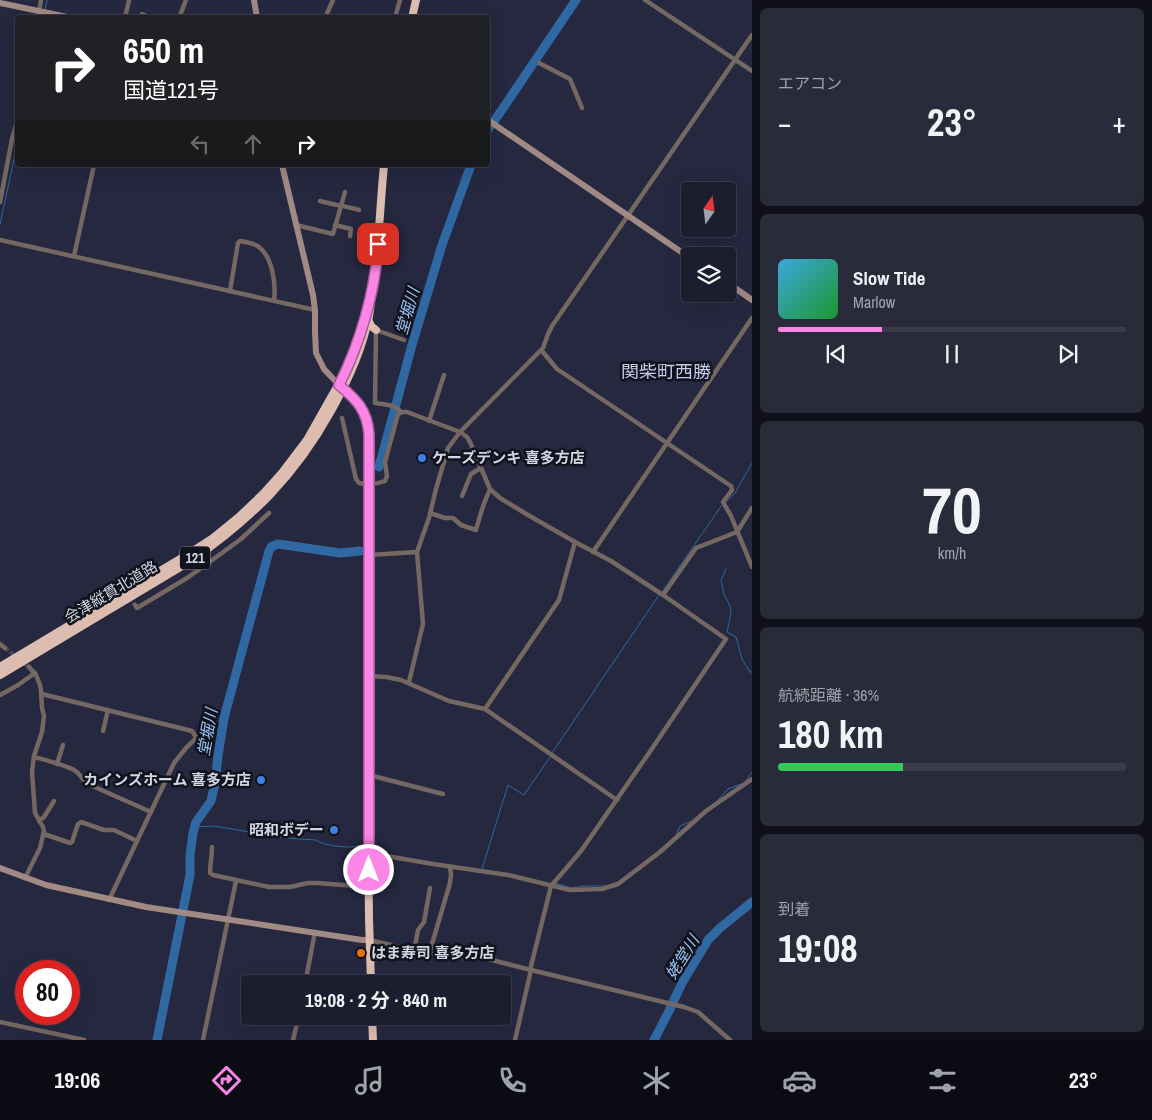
<!DOCTYPE html>
<html lang="ja">
<head>
<meta charset="utf-8">
<style>
	body { margin:0; font-family:"Archivo Narrow","Noto Sans JP",sans-serif; background:#292b3b; color:#f1f3f6; height:100vh; display:flex; flex-direction:column; font-size:19px; white-space:nowrap }
	* { box-sizing:border-box; margin:0 }
	p { font-size:16px; color:#a0a2aa }
	.icon { flex:none; width:28px; height:28px; fill:none; stroke:currentColor; stroke-width:2; stroke-linecap:round; stroke-linejoin:round }
	.map { position:relative; flex:1; overflow:hidden }
	.sheet { display:flex; flex-direction:column; gap:8px; padding:8px; background:#0f101a; width:400px }
	.sheet>* { flex:none }
	.guide { position:absolute; left:15px; top:15px; width:475px; height:152px; border-radius:5px; box-shadow:0 5px 20px #0002,0 0 0 1px #3a3c4b; background:#202124; color:#fff; overflow:hidden }
	.needle { width:32px; rotate:14deg }
	.tools { position:absolute; left:681px; top:182px; display:grid; gap:10px }
	.tools a { display:grid; place-items:center; width:55px; height:55px; border-radius:5px; background:#1c1e2f; box-shadow:0 5px 20px #0002,0 0 0 1px #3a3c4b; font-size:25px }
	.speed { position:absolute; left:15px; top:960px; display:flex; gap:10px; font-size:25px; font-weight:700; text-align:center }
	.speed>* { display:grid; place-content:center; width:65px; height:65px; border-radius:50%; background:#1c1e2f; box-shadow:0 5px 20px #0002,0 0 0 1px #3a3c4b; line-height:1 }
	.speed .limit { border:8px solid #d22; background:#fff; color:#111 }
	.pin { position:absolute; display:grid; place-items:center; width:42px; height:42px; color:#fff; margin:-21px; border-radius:10px; box-shadow:0 2px 8px #0006 }
	.me { position:absolute; width:55px; margin:-28px; rotate:0deg; stroke-linejoin:round; filter:drop-shadow(0 0 4px #0008) }
	.turn { display:flex; align-items:center; gap:18px; height:105px; padding:0 25px; font-size:22px }
	.turn .icon { width:65px; height:65px; stroke-width:2.5 }
	.turn b { display:block; font-size:35px; line-height:42px }
	.lanes { display:flex; align-items:center; height:48px; padding:0 25px; background:#0003; justify-content:center; gap:25px; direction:ltr }
	.lanes .off { opacity:.35 }
	.big { font-size:38px; font-weight:700; line-height:1.1 }
	.sheet .tile { flex:1; display:flex; flex-direction:column; justify-content:center; gap:8px; min-width:0; padding:0 18px; border-radius:8px; background:#292b3b }
	.sheet .dial { align-items:center; gap:0 }
	.dial b { font-size:65px; line-height:1 }
	.song { display:flex; align-items:center; gap:15px }
	.cover { width:60px; height:60px; border-radius:8px; background:linear-gradient(135deg,hsl(200 70% 55%),hsl(130 70% 35%)) }
	.played { height:5px; border-radius:2px; background:linear-gradient(90deg,#fb86e5 30%,#3a3c4b 30%) }
	.keys { display:flex; justify-content:space-around; direction:ltr }
	.heat { display:flex; justify-content:space-between; align-items:center; font-size:28px; direction:ltr }
	.charge { height:8px; border-radius:4px; background:linear-gradient(90deg,#34c759 36%,#3a3c4b 0) }
	.trip { position:absolute; left:241px; top:975px; width:270px; height:50px; border-radius:5px; background:#1c1e2f; box-shadow:0 5px 20px #0002,0 0 0 1px #3a3c4b; font-weight:700; line-height:50px; text-align:center }
	.tabs { display:flex; height:80px; justify-content:space-around; align-items:center; background:#0b0c13; color:#a0a2aa }
	.tabs .icon { width:35px; height:35px }
	.tabs .on { color:#fb86e5 }
	.tabs b { font-size:22px; color:#f1f3f6 }
	main { display:flex; flex:1; min-height:0 }
	.map>svg:first-child { display:block }
	.lines { fill:none; stroke-linecap:round; stroke-linejoin:round }
	.stream { stroke:#3068a3; stroke-width:1 }
	.river { stroke:#3068a3; stroke-width:9 }
	.street-tunnel { stroke:#3f4258; stroke-width:4.5; stroke-dasharray:4.5 2; stroke-linecap:butt }
	.street { stroke:#756863; stroke-width:4.5 }
	.secondary { stroke:#a08a83; stroke-width:6 }
	.highway { stroke:#debdb1; stroke-width:8 }
	.route-casing { stroke:#a35795; stroke-width:12 }
	.route { stroke:#fb86e5; stroke-width:9 }
	.shop-dot { fill:#3f7fe0; stroke:#10121c; stroke-width:2 }
	.food-dot { fill:#e8710a; stroke:#10121c; stroke-width:2 }
	.labels { text-anchor:middle; stroke-width:5; stroke-linejoin:round; paint-order:stroke }
	.shield { fill:#10121c; stroke:#989ba9; stroke-width:1 }
	.shield-label { font-size:14px; font-weight:bold; fill:#d3d6e5 }
	.poi-label { font-size:15px; font-weight:bold; fill:#d3d6e5; stroke:#10121c; text-anchor:start }
	.street-label { font-size:15px; fill:#d3d6e5; stroke:#10121c }
	.water-label { font-size:16px; font-style:italic; fill:#9bc6f8; stroke:#10121c }
	.quarter-label { font-size:18px; fill:#c6cae8; stroke:#10121c }
</style>
</head>
<body>
<main>
<div class="map">
<svg width="752" height="1040" viewBox="0 0 752 1040">
	<rect width="100%" height="100%" fill="#25283f"/>
	<g class="lines">
		<g class="stream">
			<path d="M45,9L47,0"/>
			<path d="M0,224L18,141"/>
			<path d="M727,501L735,493L752,463"/>
			<path d="M726,569L721,580L724,594L730,606L731,613L727,632L736,637L742,659L750,672H752"/>
			<path d="M662,592L722,505"/>
			<path d="M552,753L659,595"/>
			<path d="M746,781L752,772"/>
			<path d="M718,800L728,789L741,784"/>
			<path d="M195,827L214,826L285,838L316,840C325,846 342,847 352,847C357,846 360,845 364,845"/>
			<path d="M676,836L680,826L692,821"/>
			<path d="M482,869L508,785L524,795L550,757"/>
			<path d="M555,883L572,888L584,886H605"/>
		</g>
		<g class="river">
			<path d="M488,129L497,117L576,0"/>
			<path d="M379,467L412,345L442,245L471,165"/>
			<path d="M157,1040L190,875V855L193,833L196,822L211,801L215,783L218,756L224,718L269,551L271,547L278,544L340,553L360,551"/>
			<path d="M654,1040L668,1013L682,983L708,940L720,928L752,902"/>
		</g>
		<g class="street-tunnel">
			<path d="M123,586L135,605"/>
			<path d="M5,648L29,667"/>
		</g>
		<g class="street">
			<path d="M645,0L752,71"/>
			<path d="M142,14L151,18"/>
			<path d="M38,18L41,0"/>
			<path d="M125,18L129,0"/>
			<path d="M179,18L186,0"/>
			<path d="M325,18L333,0"/>
			<path d="M398,18L396,14L400,0"/>
			<path d="M539,63L570,79L582,108"/>
			<path d="M320,201C334,205 346,206 359,210"/>
			<path d="M0,202L12,139L18,119"/>
			<path d="M296,225L333,234L345,192"/>
			<path d="M335,225L351,229L350,236"/>
			<path d="M0,240L315,310"/>
			<path d="M74,256L94,165"/>
			<path d="M230,291L238,243L240,241C246,242 254,243 259,247C273,258 276,285 274,301"/>
			<path d="M542,351L557,369L731,486L732,490L723,502L731,516L752,567"/>
			<path d="M401,412C396,405 384,404 375,403L376,330L404,340"/>
			<path d="M342,418L356,479L359,483C367,485 377,484 385,481L387,476L385,462L398,414L403,412H407L460,432L467,437L470,442L490,489L500,498L528,515L575,542L611,561L663,595L726,639L649,753L581,851L551,886L531,966V970L515,1040"/>
			<path d="M429,421L444,375"/>
			<path d="M462,496L471,474L481,468"/>
			<path d="M430,513L445,518H453L461,525L476,530C480,516 483,503 490,490"/>
			<path d="M593,552L752,318"/>
			<path d="M369,555L417,552"/>
			<path d="M120,581L123,586"/>
			<path d="M663,595L696,548L737,532L752,508"/>
			<path d="M135,605L137,608L187,578L204,566L241,539L269,513"/>
			<path d="M0,644L5,648"/>
			<path d="M369,676L386,677L401,680L449,701L485,709L617,800"/>
			<path d="M409,682L423,624L417,552L429,518L436,489L448,448L460,432L543,348L548,334L552,326L752,35"/>
			<path d="M42,694L192,731L196,737L195,739L186,748L174,763L109,900"/>
			<path d="M0,695L18,685L35,673"/>
			<path d="M485,709L559,600L575,542"/>
			<path d="M103,731L108,710"/>
			<path d="M34,757C45,760 65,765 74,770C80,773 82,780 88,784L151,812"/>
			<path d="M57,764L63,745"/>
			<path d="M369,775L443,794"/>
			<path d="M39,821L44,817L54,801"/>
			<path d="M44,834L70,843L72,842L78,824L81,822L104,830H114L137,841"/>
			<path d="M212,847C212,856 210,865 210,873L213,875L269,887H290L308,883H317L369,887"/>
			<path d="M369,853L433,864L508,875L570,890L602,889L618,884L660,852L706,811L752,779"/>
			<path d="M25,878L40,848L44,831L43,827L35,813L32,772L34,756L42,732L44,716L42,708L41,691L40,685L36,675L29,667"/>
			<path d="M369,940L430,954L488,959L531,970L684,1007L698,1012L730,1040"/>
			<path d="M414,951L418,930L424,922L430,888"/>
			<path d="M429,954L450,883L451,874L450,867"/>
			<path d="M305,984L315,932"/>
			<path d="M0,1022L84,1040"/>
			<path d="M203,1040L236,881"/>
			<path d="M293,1040L299,1016"/>
		</g>
		<g class="secondary">
			<path d="M254,0L257,18"/>
			<path d="M0,3L72,18"/>
			<path d="M488,120L690,258"/>
			<path d="M282,165L313,295L315,310V331L316,353L324,369L339,385"/>
			<path d="M728,283L752,300"/>
			<path d="M0,868L46,885L146,907L362,940H369"/>
		</g>
		<g class="highway">
			<path d="M412,18L416,0"/>
			<path d="M368,319L371,326L376,330"/>
			<path d="M339,385C357,400 367,410 369,434L368,828L369,918L371,984"/>
			<path d="M0,667L182,558L213,538L240,516L264,493L282,473L307,440L346,371L363,321"/>
			<path d="M0,675L192,560C252,518 295,476 331,411C348,381 362,351 369,316C371,306 371,296 373,286C379,246 380,205 384,165"/>
			<path d="M372,1016L373,1040"/>
		</g>
	</g>
	<g class="lines">
		<g class="route-casing">
			<path id="route" d="M369,870V434C367,410 357,400 339,385C360,344 376,289 378,244"/>
		</g>
		<use href="#route" class="route"/>
	</g>
	<g class="shop-dot">
		<circle cx="422" cy="458" r="5"/>
		<circle cx="261" cy="780" r="5"/>
		<circle cx="334" cy="830" r="5"/>
	</g>
	<circle class="food-dot" cx="361" cy="953" r="5"/>
	<g class="labels">
		<rect class="shield" x="180" y="546.5" width="30" height="23" rx="4"/>
		<g class="shield-label">
			<text x="195" y="563">121</text>
		</g>
		<g class="poi-label">
			<text x="432" y="463">ケーズデンキ 喜多方店</text>
			<text x="251" y="785" text-anchor="end">カインズホーム 喜多方店</text>
			<text x="324" y="835" text-anchor="end">昭和ボデー</text>
			<text x="371" y="958">はま寿司 喜多方店</text>
		</g>
		<g class="street-label">
			<text transform="translate(111 592) rotate(-31)" y="5">会津縦貫北道路</text>
		</g>
		<g class="water-label">
			<text transform="translate(407 311) rotate(-74)" y="6">堂堀川</text>
			<text transform="translate(207 732) rotate(-80)" y="6">堂堀川</text>
			<text transform="translate(682 957) rotate(-58)" y="6">姥堂川</text>
		</g>
		<g class="quarter-label">
			<text x="666" y="378">関柴町西勝</text>
		</g>
	</g>
</svg>
<div class="tools">
<a><svg class="needle" viewBox="-14 -14 28 28"><path d="M0-13l5 13h-10z" fill="#e53935"/><path d="M0 13l5-13h-10z" fill="#a0a2aa"/></svg></a>
<a><svg class="icon" aria-label="layers" viewBox="0 0 24 24"><path d="M12 4l9 5-9 5-9-5zM3 14l9 5 9-5"/></svg></a>
</div>
<div class="speed"><div class="limit">80</div></div>
<div class="pin" style="left:378px;top:244px;background:#d93025"><svg class="icon" aria-label="arrive" viewBox="0 0 24 24"><path d="M6 21V4h12l-3 4 3 4H6"/></svg></div>
<svg class="me" style="left:369px;top:870px" viewBox="-20 -20 40 40"><circle r="17" fill="#fb86e5" stroke="#fff" stroke-width="3"/><path d="M0-11L8 9 0 5-8 9z" fill="#fff"/></svg>
<div class="trip">19:08 · 2 分 · 840 m</div>
<div class="guide">
<div class="turn"><svg class="icon" aria-label="right" viewBox="0 0 24 24"><path d="M7 20v-9h11M14 6l5 5-5 5"/></svg><div><b>650 m</b>国道121号</div></div>
<div class="lanes"><svg class="icon off" aria-label="left" viewBox="0 0 24 24"><path d="M17 20v-9H6M10 6l-5 5 5 5"/></svg><svg class="icon off" aria-label="ahead" viewBox="0 0 24 24"><path d="M12 20V5M6 11l6-6 6 6"/></svg><svg class="icon" aria-label="right" viewBox="0 0 24 24"><path d="M7 20v-9h11M14 6l5 5-5 5"/></svg></div>
</div>
</div>
<section class="sheet">
<div class="tile"><p>エアコン</p>
<div class="heat"><a>−</a><b class="big">23°</b><a>+</a></div>
</div>
<div class="tile">
<div class="song"><i class="cover"></i><div><b>Slow Tide</b><p>Marlow</p></div></div>
<div class="played"></div>
<div class="keys"><svg class="icon" aria-label="previous" viewBox="0 0 24 24"><path d="M18 5L8 12l10 7zM5 5v14"/></svg><svg class="icon" aria-label="pause" viewBox="0 0 24 24"><path d="M8 5v14M16 5v14"/></svg><svg class="icon" aria-label="next" viewBox="0 0 24 24"><path d="M6 5l10 7-10 7zM19 5v14"/></svg></div>
</div>
<div class="tile dial"><b>70</b><p>km/h</p></div>
<div class="tile"><p>航続距離 · 36%</p><b class="big">180 km</b><div class="charge"></div></div>
<div class="tile"><p>到着</p><b class="big">19:08</b></div>
</section>
</main>
<nav class="tabs">
<b>19:06</b>
<svg class="icon on" aria-label="directions" viewBox="0 0 24 24"><path d="M12 3l9 9-9 9-9-9zM9 14v-3h6M13 9l2 2-2 2"/></svg>
<svg class="icon" aria-label="music" viewBox="0 0 24 24"><path d="M9 18V5l10-2v13"/><circle cx="6" cy="18" r="3"/><circle cx="16" cy="16" r="3"/></svg>
<svg class="icon" aria-label="phone" viewBox="0 0 24 24"><path d="M5 4h4l2 5-3 2q2 4 5 5l2-3 5 2v4C11 20 4 13 5 4z"/></svg>
<svg class="icon" aria-label="climate" viewBox="0 0 24 24"><path d="M12 3v18M4 7l16 10M4 17L20 7"/></svg>
<svg class="icon" aria-label="car" viewBox="0 0 24 24"><path d="M5 17H2v-5l4-1 3-4h7l3 4 3 1v5h-3M9 17h6M6 11h13"/><circle cx="7" cy="17" r="2"/><circle cx="17" cy="17" r="2"/></svg>
<svg class="icon" aria-label="filters" viewBox="0 0 24 24"><path d="M4 7h16M4 17h16"/><circle cx="9" cy="7" r="2"/><circle cx="15" cy="17" r="2"/></svg>
<b>23°</b>
</nav>
</body>
</html>
